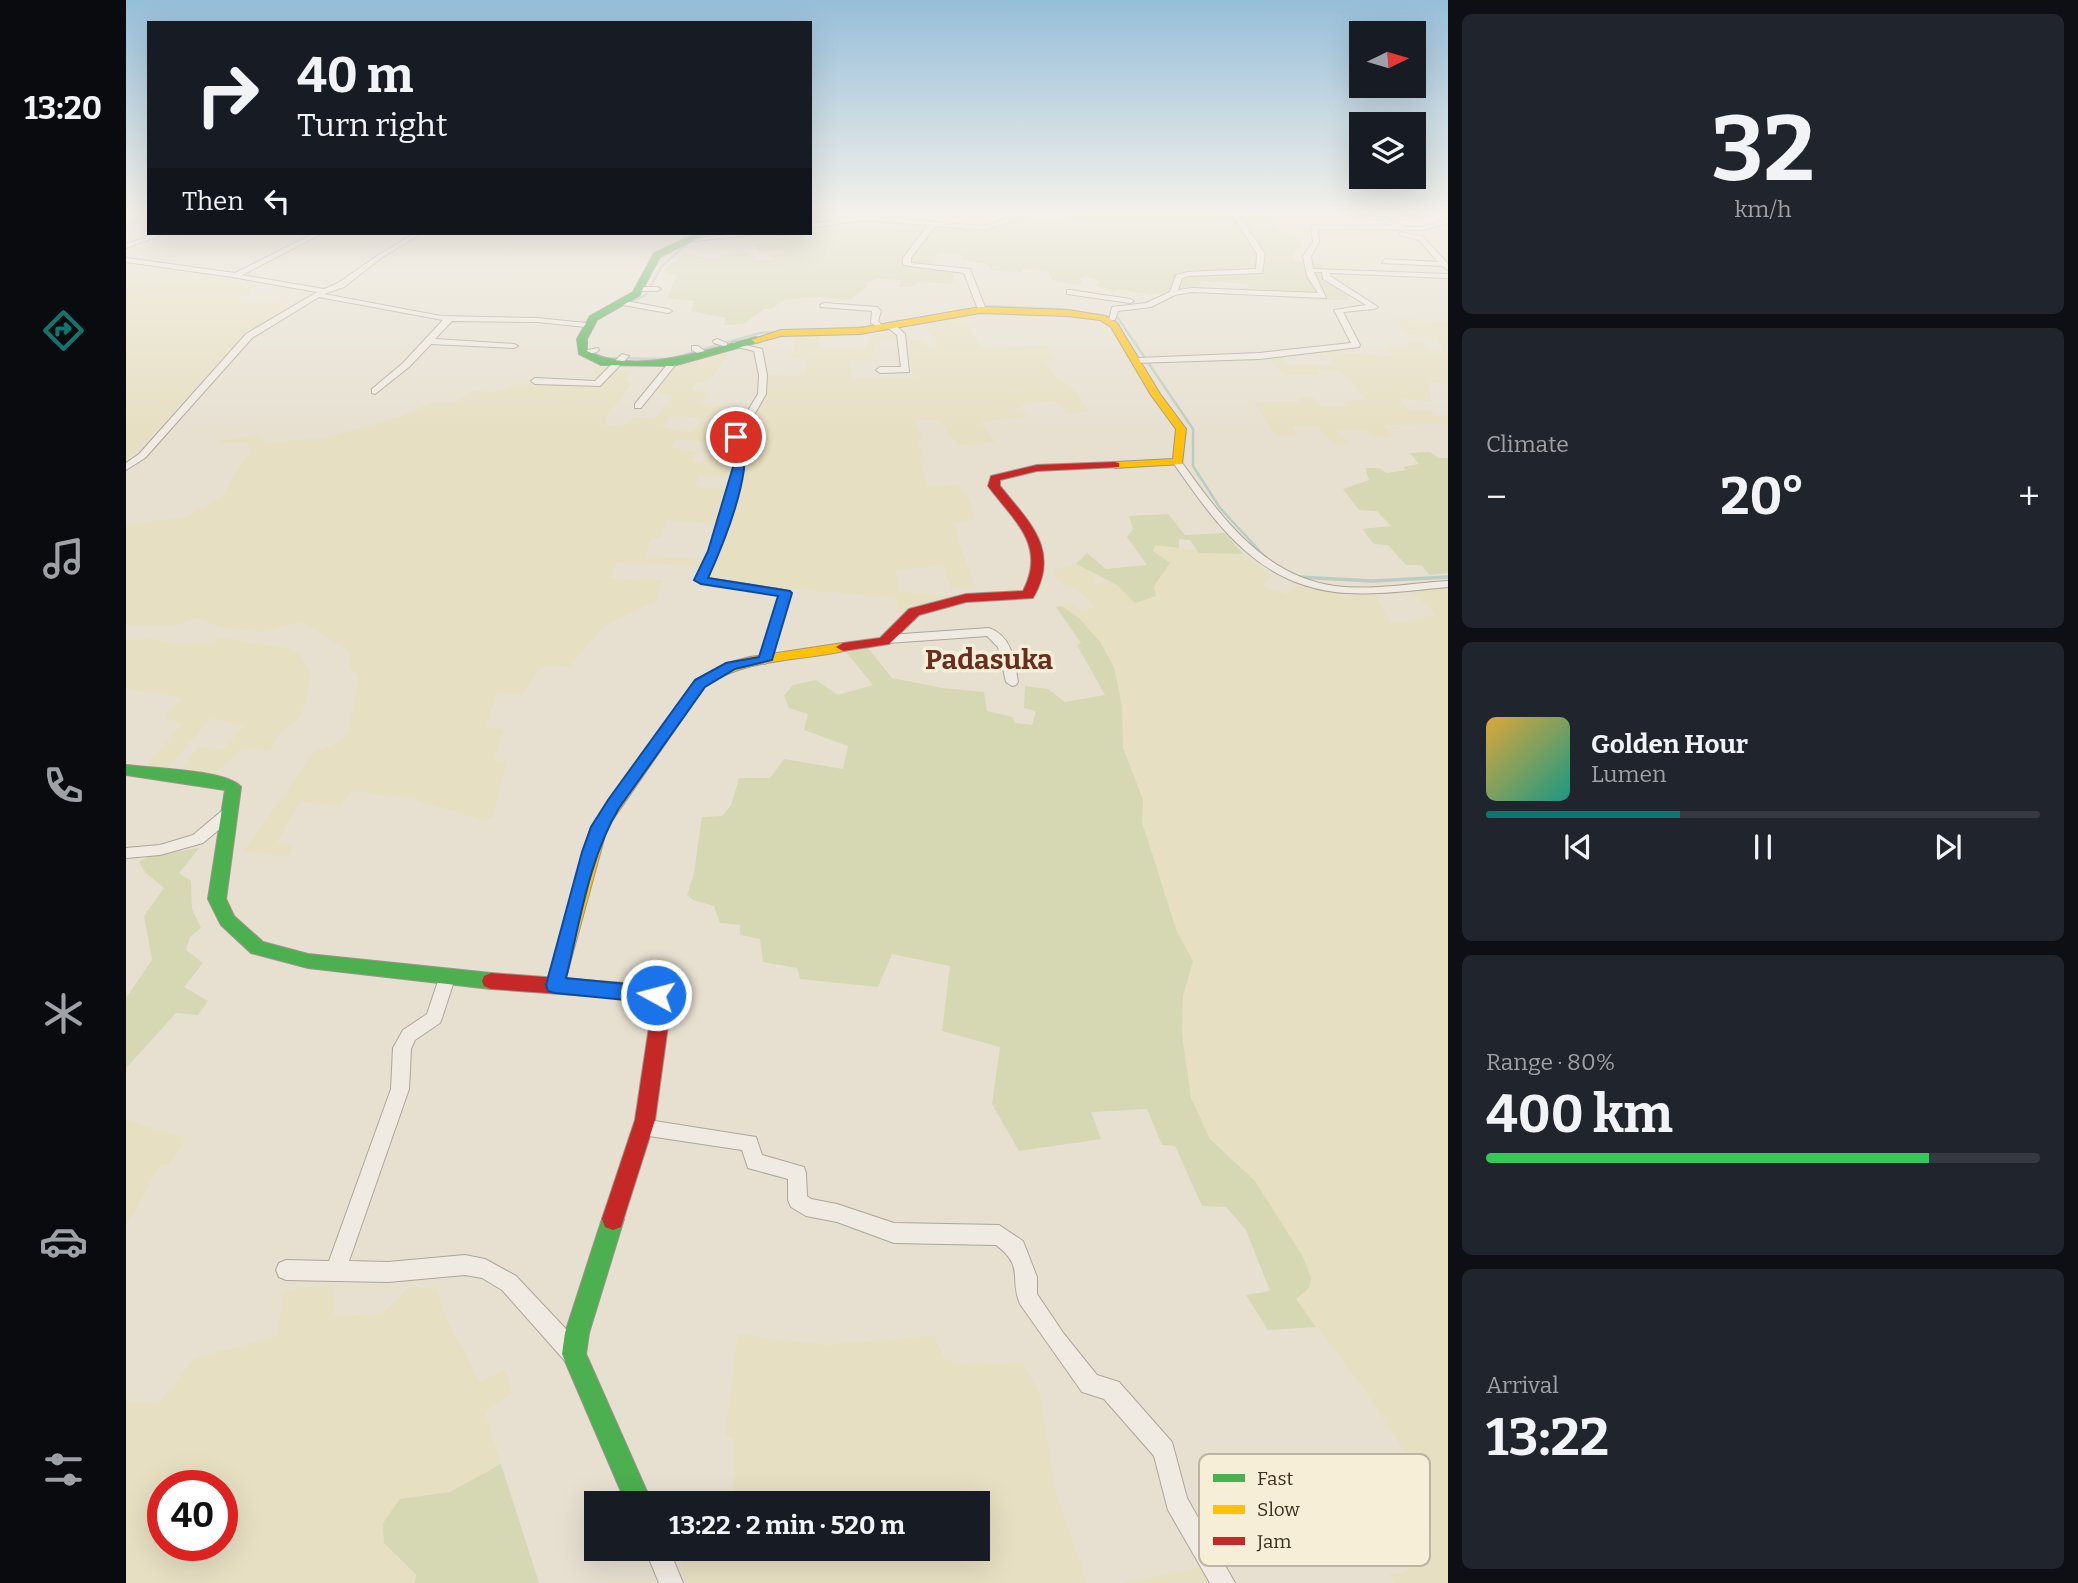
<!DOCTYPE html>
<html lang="en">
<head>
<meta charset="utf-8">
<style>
	body { margin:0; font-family:Bitter,serif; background:#20242c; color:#f1f3f6; height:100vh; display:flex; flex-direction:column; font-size:26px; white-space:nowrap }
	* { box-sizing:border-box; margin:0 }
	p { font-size:23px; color:#9ea1a6 }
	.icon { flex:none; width:38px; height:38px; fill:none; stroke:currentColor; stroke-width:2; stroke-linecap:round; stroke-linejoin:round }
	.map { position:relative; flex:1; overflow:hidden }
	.side { display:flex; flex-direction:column; gap:14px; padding:14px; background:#0d0f14; width:630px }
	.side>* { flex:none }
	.top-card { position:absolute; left:21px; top:21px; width:665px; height:214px; border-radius:0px; box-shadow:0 7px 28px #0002; background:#171b24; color:#f1f3f6; overflow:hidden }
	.needle { width:46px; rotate:85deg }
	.buttons { position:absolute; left:1223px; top:21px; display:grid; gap:14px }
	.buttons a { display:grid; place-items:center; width:77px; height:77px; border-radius:0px; background:#171b24; box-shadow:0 7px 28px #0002; font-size:35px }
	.speed { position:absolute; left:21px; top:1470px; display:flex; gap:14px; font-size:35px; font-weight:700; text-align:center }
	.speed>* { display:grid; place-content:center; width:91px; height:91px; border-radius:50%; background:#171b24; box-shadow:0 7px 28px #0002; line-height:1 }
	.speed .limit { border:10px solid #d22; background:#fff; color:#111 }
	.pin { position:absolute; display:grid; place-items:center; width:60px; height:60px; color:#fff; margin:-30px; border:4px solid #fff; border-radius:50%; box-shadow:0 2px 7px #0007 }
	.me { position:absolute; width:77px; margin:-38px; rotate:277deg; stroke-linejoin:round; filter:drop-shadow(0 0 5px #0008) }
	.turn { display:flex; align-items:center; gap:24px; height:147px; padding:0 35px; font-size:32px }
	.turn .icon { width:91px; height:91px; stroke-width:2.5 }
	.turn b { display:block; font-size:49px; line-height:60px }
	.then { display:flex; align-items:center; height:66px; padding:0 35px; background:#0003; gap:14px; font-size:26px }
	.big { font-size:52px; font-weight:700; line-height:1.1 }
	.side .widget { flex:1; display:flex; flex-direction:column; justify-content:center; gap:10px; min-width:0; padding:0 24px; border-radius:10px; background:#20242c }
	.side .dial { align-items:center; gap:0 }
	.dial b { font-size:91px; line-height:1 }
	.song { display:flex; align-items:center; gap:21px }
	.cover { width:84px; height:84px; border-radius:10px; background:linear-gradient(135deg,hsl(40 70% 55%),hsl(170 70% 35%)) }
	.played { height:7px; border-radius:4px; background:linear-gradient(90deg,#0f766e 35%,#363941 35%) }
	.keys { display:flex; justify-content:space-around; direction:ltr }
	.heat { display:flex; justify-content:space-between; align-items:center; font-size:38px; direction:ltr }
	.charge { height:10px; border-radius:5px; background:linear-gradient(90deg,#34c759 80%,#363941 0) }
	.trip { position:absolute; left:458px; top:1491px; width:406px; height:70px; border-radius:0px; background:#171b24; box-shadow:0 7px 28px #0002; font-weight:700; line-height:70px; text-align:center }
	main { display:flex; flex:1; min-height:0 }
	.tabs { display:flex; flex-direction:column; width:126px; justify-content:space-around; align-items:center; background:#090b0e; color:#9ea1a6 }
	.tabs .icon { width:49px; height:49px }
	.tabs .current { color:#0f766e }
	.tabs b { font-size:32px; color:#f1f3f6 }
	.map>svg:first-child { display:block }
	.farmland { fill:#e6dfc2; fill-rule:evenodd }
	.green { fill:#d6d7b3 }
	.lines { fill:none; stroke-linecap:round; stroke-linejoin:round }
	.stream-far1 { stroke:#bcccc2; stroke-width:2.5 }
	.stream { stroke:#bcccc2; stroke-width:3.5 }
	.river { fill:#bcccc2; fill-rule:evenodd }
	.street-casing { stroke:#ada599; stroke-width:2 }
	.fast-casing { stroke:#9c958a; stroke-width:2 }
	.slow-casing { stroke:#9c958a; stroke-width:2 }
	.jam-casing { stroke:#9c958a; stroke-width:2 }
	.street { fill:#efebe3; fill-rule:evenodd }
	.fast { fill:#4caf50; fill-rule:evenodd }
	.slow { fill:#ffc107; fill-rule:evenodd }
	.jam { fill:#c62828; fill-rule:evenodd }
	.route { fill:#1a73e8; stroke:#114b97; stroke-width:2 }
	.labels { text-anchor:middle; stroke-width:7; stroke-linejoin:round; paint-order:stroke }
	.quarter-label { font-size:28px; font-weight:bold; fill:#6b2e1e; stroke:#f7eed8 }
	.key { fill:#f7eed8; stroke:#bfb4a1; stroke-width:2 }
	.key-label { font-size:19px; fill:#3d2e20 }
</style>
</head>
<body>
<main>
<nav class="tabs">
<b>13:20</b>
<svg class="icon current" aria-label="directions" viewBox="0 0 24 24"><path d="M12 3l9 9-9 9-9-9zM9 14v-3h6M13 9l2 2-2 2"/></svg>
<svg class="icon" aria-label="music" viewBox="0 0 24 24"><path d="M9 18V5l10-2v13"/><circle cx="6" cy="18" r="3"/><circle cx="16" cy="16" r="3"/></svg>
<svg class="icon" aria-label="phone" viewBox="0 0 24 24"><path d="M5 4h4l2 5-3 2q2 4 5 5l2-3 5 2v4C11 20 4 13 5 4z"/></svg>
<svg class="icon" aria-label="climate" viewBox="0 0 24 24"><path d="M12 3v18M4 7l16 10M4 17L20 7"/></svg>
<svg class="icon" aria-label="car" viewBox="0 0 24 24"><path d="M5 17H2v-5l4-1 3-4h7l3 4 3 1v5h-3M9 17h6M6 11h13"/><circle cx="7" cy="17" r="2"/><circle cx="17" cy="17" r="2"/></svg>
<svg class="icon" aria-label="filters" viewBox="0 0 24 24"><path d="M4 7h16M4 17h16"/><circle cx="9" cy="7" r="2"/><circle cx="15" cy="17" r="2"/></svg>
</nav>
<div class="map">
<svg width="1322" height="1583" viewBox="0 0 1322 1583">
	<rect width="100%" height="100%" fill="#e7e0d1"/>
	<g class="farmland">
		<path d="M1227,236L1280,241L1284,248L1301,249L1309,256H1322V264L1289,262L1284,255H1255L1258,265H1239L1242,271H1236L1243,282L1203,281L1196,272L1197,258H1205L1208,243L1218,244Z"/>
		<path d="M37,267L89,273L86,276L133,285L112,300L170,305L132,327L0,461V274L19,273Z"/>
		<path d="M835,310L856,349L920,345L931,360L919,362L928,375L948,390L963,411L942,414L929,401L894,404L901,417L855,422L869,442L833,446L812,420H790L796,439L791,440L797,457L793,458L802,486L832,485L844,502L848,520L829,522L832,540L850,588L826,589L816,566L770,570L772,592L824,595L826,598L773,613L769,598L590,582L581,580L602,525L540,520L534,538H525L520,556L580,558L575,567L490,563L485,578L536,580L532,600L477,627L443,667L422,666L412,670L396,695L371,694L360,726L377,730L368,761L380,762L367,818L355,820L287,799L226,791L214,807L175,802L151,842L168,845L162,857L117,852L188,752L215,741L222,731L233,677L224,667V653L179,623H167L138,632L99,629L71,618L52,625H0V523L59,518L96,496L124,450L122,443H93V441L133,435L140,442L201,438L275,416L304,403H328L346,391L367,392L391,384L403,385L405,381L467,385L474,377L464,376L469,365L504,371L500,381L506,383L480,417L478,425L496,426L508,417L528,419L547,397L528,391L550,366V360L597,352L602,355L583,382H571L565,390L581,393L576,404L630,409L639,394L642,375L678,376L681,360L665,359L670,333H693L694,348L736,350L740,348L744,334L771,335L774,341H753L751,349L746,350V361L724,360L725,378H787L783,340H798L803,350L813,349L794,318ZM547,415L619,425L609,443V490L569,487L573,476L604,478L607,459L582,456L575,464L566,461L570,452L545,448L551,439L577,442L589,424L574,422L564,433L537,427Z"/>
		<path d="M1270,318L1322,322V384L1303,382L1305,401L1274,399L1282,410L1306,411L1311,415L1322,416V424L1258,425L1267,437H1247L1241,430H1210L1223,444H1207L1193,427H1166L1172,437H1151L1127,402H1174V398H1188L1196,407H1221L1217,401L1239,399L1213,370H1192L1193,375H1159L1140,358L1154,356L1163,365L1210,366L1197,351L1213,350L1216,353L1266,356L1262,347L1282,348L1280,342L1296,343L1301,351L1319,353L1311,337L1278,334Z"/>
		<path d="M1029,545L1069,550L1073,553L1117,554L1146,576L1136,586L1161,594L1171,585L1203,593H1249L1265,624L1311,615L1283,590L1322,588V1583H1268L1263,1573H1276L1306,1551L1305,1520L1282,1457L1235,1385L1170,1299L1183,1288L1109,1161L1084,1139L1065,1098L1056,1034L1057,996L1066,961L1051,932L1016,822L1017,800L951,617L935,606L945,603L955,611L969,607L948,587L942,588L928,577L929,570L950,564L970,576L967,578L971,582L988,583L997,589L1028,586L1044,563L1027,551Z"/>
		<path d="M98,638L166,649L173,655L185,673L179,706L172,720L155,732L143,751L115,748L88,775L54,770L73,746L96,750L118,726L85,718L39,771L18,768L55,724L39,718L55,698L0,688V641L20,639L68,645Z"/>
		<path d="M0,1120L60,1138L42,1165L33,1166L0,1227Z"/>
		<path d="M207,1285L208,1315L255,1314L284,1287L310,1289L322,1321L354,1382L379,1369L387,1392L359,1412L375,1464L324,1492L274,1499L271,1559L290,1575L289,1583H0V1401L34,1402L68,1358L151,1336L158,1290ZM37,1486H96V1545H37Z"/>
		<path d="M612,1334L700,1345L808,1335L819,1360L844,1364L896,1362L913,1391L930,1493L961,1583H561L552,1556L607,1555L608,1549H852V1503H608V1437H599Z"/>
		<path d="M1082,1565L1092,1583H997Z"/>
	</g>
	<g class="green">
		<path d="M949,214H1162L1163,216L1149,218L1152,230L1174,239L1176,247L1168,250L1167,260L1195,264L1200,278L1223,295H1220L1223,300H1186L1117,293L1115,288H1122V284L1075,281L1073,288L1026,295L991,289L988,292L969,285L975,282L961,276L953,278L956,283L952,285L926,280L923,272L896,269L895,272L865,271L862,265L836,259L835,255L812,253L808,266H802L801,269L829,272L826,284L793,282L785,287H773L775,280L752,279L739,283L741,287L727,298L719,300L692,297L658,300L645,309H638L618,324L598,325L600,318L565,311L568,301L541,298L551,275L540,274L538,270L558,253L584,259L620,251L631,260L646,259L644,257L660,251L634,252L627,244L653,239L648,234L684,233V229L717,223L773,230L797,224L843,230L862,229L890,221H925Z"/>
		<path d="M1304,452L1312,458H1322V573L1304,575L1295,565H1280L1262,545L1248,544L1236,529L1265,526L1251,511L1233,510L1217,489L1243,480L1239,468H1253L1261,473L1280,470L1277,467L1293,464L1284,453Z"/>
		<path d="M1042,514L1059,535L1099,533L1117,554L1073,553L1064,540L1053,539V548L1029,545L1027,551L1044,563L1028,586L1030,596L1009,603L991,585L950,564L961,553L980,569L1021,565L1001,537L1007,529L1003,516Z"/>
		<path d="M935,606L952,617L974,642L988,667L996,706L997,747L1017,800L1016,822L1051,932L1067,961L1057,996L1056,1034L1065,1098L1084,1139L1129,1181L1177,1257L1185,1278L1183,1288L1170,1299L1190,1327L1142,1330L1120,1295L1144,1291L1120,1230L1100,1207L1076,1206L1049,1146L1036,1145L1021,1109L965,1112L975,1139L893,1151L866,1104L874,1047L816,1031L824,966L766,954L752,987L674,979L671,968L637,962L634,939L614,935V925L594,923L588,906L567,900L561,895L568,873L576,817L596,816L605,805L613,778H644L658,759L717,769L722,746L678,730L682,714L663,708L658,696L667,685L690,680L712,695L747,685L720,652L742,648L766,678L816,688L858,692L861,711L887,717L889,723L906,725L910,711L898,708L899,686L922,689L939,702L979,695L951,645L955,643L930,607Z"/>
		<path d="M73,848L53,873L65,881L66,909L75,928L64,937L60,950L77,963L58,987L82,1001L72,1015L50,1013L0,1068V998L26,960L18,916L38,888L19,872L13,862L24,856Z"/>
		<path d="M375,1464L413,1583H289L290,1575L258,1543L257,1523L274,1499L324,1492Z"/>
	</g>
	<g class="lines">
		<g class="stream-far1">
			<path d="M501,304L520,295L535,267L561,244L558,233"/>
			<path d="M463,351L478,358L544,359L634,333L741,327L863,306L933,309L992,318L1067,429V466L1094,508L1141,559"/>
		</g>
		<path class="stream" d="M1173,577L1246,581L1322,577"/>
		<path class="river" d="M9,214H23V217L0,228V219Z"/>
		<g class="street-casing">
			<g id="street">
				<path d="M896,214H905L858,230L809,226L785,258V263L844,269L859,307L855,309L851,307L838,273L777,265V258L802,225L736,220L684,228V224L736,216L858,226Z"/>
				<path d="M1106,214H1112L1139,254L1136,273L1063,276L1056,278L1052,290L1066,288L1192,293L1181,276L1177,256L1187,242L1185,227L1188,225L1267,226L1246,214C1258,214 1266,223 1277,226C1292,230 1308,223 1322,219V223L1298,230L1192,229L1193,242L1185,256L1187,269L1322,274V278L1204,273V276L1252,307L1248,309L1217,312L1234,345L1233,347L1133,359L1009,363L1008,361L1012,358L1133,353L1225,343L1208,310L1240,305L1197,279L1196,272H1188L1200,298L1066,292L1049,295L1025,307L992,311L989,320H983L986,307L1020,303L1044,292L1050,275L1062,272L1130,269L1131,254Z"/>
				<path d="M1275,232L1297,237L1322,264V270L1316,266L1256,263L1259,259L1312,262L1293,240L1273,235Z"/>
				<path d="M32,233H41L0,248V244Z"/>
				<path d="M189,233H197L116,275L198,289L212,283L251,256L289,233H296L255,258L218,287L198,294L315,316L411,318L460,323L464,325L460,327L411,322L326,321L309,339L388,344L392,346L388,348L305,344L283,367L249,394L246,393V389L277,363L317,320L193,297L126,338L19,458L0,470V463L13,454L120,334L191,292L106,277L0,262V258L109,273Z"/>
				<path d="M619,233H643L568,241L565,239Z"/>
				<path d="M514,287H531L535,289L531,291H511V287Z"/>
				<path d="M944,290L1004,299L1008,301L1004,303L941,294V290Z"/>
				<path d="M500,301L542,309L546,311L542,313L497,305L496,303Z"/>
				<path d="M698,303L751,307L755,311L752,321L756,325L752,327L745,323L746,311L695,307L694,305Z"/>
				<path d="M761,323H767L779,334L783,372L754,373L750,370L754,367H775L771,335L761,327Z"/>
				<path d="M591,339L601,343V347L588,343L587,341Z"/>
				<path d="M607,342L636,349L641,375L640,394L614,440L618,467L593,551L582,578L659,590L665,593L645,660L639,664L633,660L653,595L575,583L569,580L583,551L608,467L604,440L632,394L633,375L628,351L607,346Z"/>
				<path d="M566,346H572L580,352L573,354L566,350Z"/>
				<path d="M472,348L473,350C470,354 460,355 457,351Z"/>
				<path d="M496,354L503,356L474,386L409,384L405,381L409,378L469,381Z"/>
				<path d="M544,361L551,363L515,408H509V404Z"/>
				<path d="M1048,460H1054C1094,515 1136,576 1209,586C1246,591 1285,583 1322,581V587C1288,590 1254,595 1220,593C1135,588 1093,528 1048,464Z"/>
				<path d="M863,628C886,636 889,661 892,682L890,685L886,686L880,682L872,647L861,636L762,643L756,639L762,635Z"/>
				<path d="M103,808L108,809L110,813L108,817L77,843L34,855L0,858V848L34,845L67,835L98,809Z"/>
				<path d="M321,971L327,973L329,978L316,1018L314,1023L289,1040L285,1049L283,1089L223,1261L262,1262L339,1255L359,1259L390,1276L455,1345L458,1353L455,1361L447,1364L439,1361L376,1290L356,1278L339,1275L262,1282L160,1280L153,1277L150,1270L153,1263L160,1260L203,1261L265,1089L267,1048L277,1030L301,1014L313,978L315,973Z"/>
				<path d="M516,1119L630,1137L636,1155L678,1167L680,1173L681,1196L685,1199L711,1204L768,1223L873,1225L897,1241L911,1277V1294L938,1334L971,1375L993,1382L1046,1442L1061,1498L1109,1583H1084L1042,1510L1028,1456L978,1399L956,1392L894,1304C883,1278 899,1267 870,1245L768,1243L711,1222L680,1216L665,1207L662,1200V1179L622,1168L616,1150L516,1135L510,1133L507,1127L510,1121Z"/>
				<path d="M519,1549H543L557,1583H533Z"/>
			</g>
		</g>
		<g class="fast-casing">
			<g id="fast">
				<path d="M572,233H582L534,257L513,296L471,320L461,339V351C509,376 580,350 630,337L633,338V342L547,366L475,365L453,354L451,339L464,316L507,292L528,253Z"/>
				<path d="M0,765C24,768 101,770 115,787L100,899L108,916L137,942L182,954L365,973L372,976L374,981L372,986L365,989L182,968L125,953L95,925L82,899L99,790L0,775Z"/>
				<path d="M487,1208L495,1211L498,1219L463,1333L460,1354L526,1503H500L436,1354L439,1333L476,1219L479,1211Z"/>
			</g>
		</g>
		<g class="slow-casing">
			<g id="slow">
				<path d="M854,307L942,310L979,316L991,323L1034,394L1060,429L1056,464L989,468L984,465L989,462L1047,459L1050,429L1025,395L985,327L974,320L942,316L854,313L734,334L655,336L630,343L625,340L655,330L734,328Z"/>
				<path d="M717,643L722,644L724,647L722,650C672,662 623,657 579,686L481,828L438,985L436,990L429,993L422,990L420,985L465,827L569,680L601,663L624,657Z"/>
			</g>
		</g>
		<g class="jam-casing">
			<g id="jam">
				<path d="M989,462L993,463V467L911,471L874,480V486C903,522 935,550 907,598L840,602L793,615L763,644L717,651L710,647L717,643L754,638L783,609L840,594L897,591C921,545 888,521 862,486L865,476L911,465Z"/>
				<path d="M365,973L524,985L531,988L545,1004L529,1120L495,1227L487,1230L479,1227L476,1219L509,1120L526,1007L519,1000L365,989L358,986L356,981L358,976Z"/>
			</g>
		</g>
		<use href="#street" class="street"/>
		<use href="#fast" class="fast"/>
		<use href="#slow" class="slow"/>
		<use href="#jam" class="jam"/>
	</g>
	<linearGradient id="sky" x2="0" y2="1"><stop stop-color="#96bed9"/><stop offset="0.49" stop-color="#f4f1ea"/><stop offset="1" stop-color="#f4f1ea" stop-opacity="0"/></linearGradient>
	<rect width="1322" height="435" fill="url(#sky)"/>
	<path class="route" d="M607,434L616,437C613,448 619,458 618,469C613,505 597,545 582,578L664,591L666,593L646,660L609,669L579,687L493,808C463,858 454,922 440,978L530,987L537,990L540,995L537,1001L530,1003L429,993L422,991L420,985L456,852L465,827L482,800L569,680L600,663L633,657L652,596L575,584L568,580L582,551L607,467L603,444Z"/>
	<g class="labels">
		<g class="quarter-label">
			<text x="863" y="669">Padasuka</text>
		</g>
	</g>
	<rect x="1073" y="1454" width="231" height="112" rx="10" class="key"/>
	<rect x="1087" y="1474" width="32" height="8" fill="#4caf50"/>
	<rect x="1087" y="1505" width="32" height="9" fill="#ffc107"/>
	<rect x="1087" y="1537" width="32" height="8" fill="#c62828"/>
	<g class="key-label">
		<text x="1131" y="1485">Fast</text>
		<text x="1131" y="1516">Slow</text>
		<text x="1131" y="1548">Jam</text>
	</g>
</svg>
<div class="buttons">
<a><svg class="needle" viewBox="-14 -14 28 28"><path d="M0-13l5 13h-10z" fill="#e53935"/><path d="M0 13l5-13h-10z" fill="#9ea1a6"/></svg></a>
<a><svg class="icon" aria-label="layers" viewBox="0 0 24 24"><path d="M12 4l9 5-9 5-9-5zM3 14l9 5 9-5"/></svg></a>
</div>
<div class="speed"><div class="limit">40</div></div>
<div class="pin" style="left:610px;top:437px;background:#d93025"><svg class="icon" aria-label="arrive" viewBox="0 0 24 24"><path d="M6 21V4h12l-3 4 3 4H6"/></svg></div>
<svg class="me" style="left:530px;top:995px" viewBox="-20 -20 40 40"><circle r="17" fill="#1a73e8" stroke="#fff" stroke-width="3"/><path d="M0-11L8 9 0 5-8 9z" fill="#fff"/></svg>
<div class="trip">13:22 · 2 min · 520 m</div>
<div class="top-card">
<div class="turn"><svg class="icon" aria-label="right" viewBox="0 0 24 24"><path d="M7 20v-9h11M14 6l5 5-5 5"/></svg><div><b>40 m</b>Turn right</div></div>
<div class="then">Then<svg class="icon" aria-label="left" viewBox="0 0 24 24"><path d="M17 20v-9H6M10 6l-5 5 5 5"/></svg></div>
</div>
</div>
<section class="side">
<div class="widget dial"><b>32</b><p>km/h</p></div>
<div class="widget"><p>Climate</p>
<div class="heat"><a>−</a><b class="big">20°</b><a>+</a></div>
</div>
<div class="widget">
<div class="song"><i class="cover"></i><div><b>Golden Hour</b><p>Lumen</p></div></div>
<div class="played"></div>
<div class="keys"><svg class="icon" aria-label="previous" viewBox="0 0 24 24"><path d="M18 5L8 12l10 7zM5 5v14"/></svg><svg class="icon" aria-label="pause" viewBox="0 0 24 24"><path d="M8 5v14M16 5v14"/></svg><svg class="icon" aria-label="next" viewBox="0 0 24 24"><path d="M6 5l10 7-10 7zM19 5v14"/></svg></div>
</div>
<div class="widget"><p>Range · 80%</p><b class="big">400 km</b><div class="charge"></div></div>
<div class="widget"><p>Arrival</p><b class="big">13:22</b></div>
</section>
</main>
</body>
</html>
